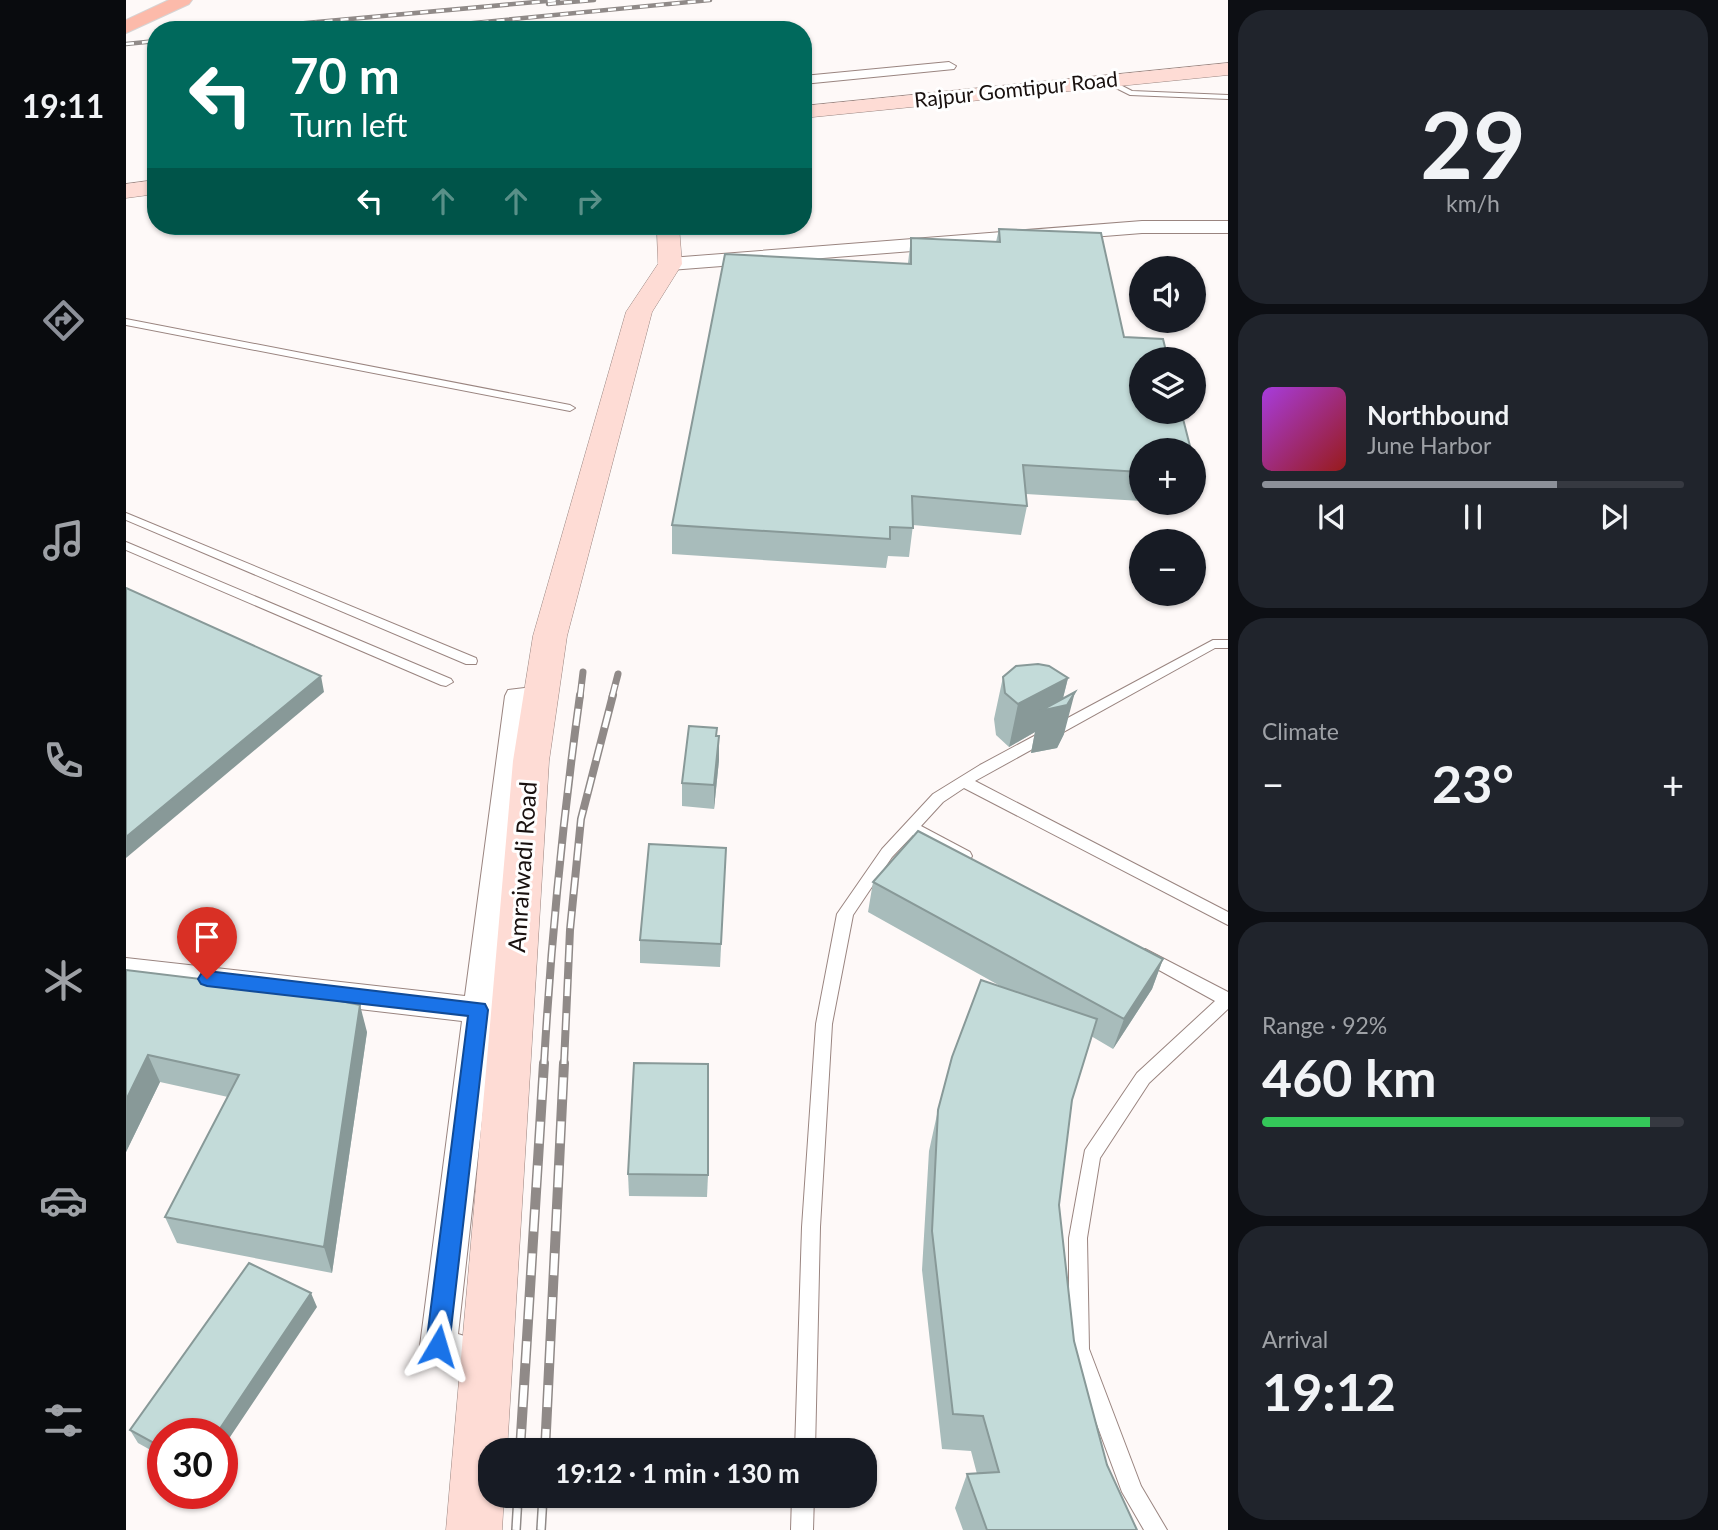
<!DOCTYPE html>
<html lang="en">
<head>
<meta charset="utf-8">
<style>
	body { margin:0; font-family:Lato,sans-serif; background:#20242c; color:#f1f3f6; height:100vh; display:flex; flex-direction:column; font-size:26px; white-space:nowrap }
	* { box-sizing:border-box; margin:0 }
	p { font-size:23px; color:#9ea1a6 }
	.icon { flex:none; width:38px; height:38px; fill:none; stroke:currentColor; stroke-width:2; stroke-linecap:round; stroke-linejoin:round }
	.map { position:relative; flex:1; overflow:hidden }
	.details { display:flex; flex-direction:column; gap:10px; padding:10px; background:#0d0f14; width:490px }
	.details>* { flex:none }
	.top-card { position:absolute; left:21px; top:21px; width:665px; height:214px; border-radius:28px; box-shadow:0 2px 5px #0004; background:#00695c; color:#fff; overflow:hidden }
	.fabs { position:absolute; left:1003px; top:256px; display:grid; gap:14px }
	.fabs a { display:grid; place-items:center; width:77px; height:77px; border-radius:50%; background:#171b24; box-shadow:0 2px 5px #0004; font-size:35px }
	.speed { position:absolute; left:21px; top:1418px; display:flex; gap:14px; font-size:35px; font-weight:700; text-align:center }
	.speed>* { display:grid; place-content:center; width:91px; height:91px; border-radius:50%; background:#171b24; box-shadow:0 2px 5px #0004; line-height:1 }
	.speed .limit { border:10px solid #d22; background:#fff; color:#111 }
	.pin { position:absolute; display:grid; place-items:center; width:60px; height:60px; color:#fff; margin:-72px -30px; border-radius:50% 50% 50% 0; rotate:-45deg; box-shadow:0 0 7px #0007 }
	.pin .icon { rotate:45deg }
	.me { position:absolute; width:77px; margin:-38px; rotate:7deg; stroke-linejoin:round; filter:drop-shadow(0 0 5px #0008) }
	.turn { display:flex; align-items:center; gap:24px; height:147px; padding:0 28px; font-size:32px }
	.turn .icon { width:91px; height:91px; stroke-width:2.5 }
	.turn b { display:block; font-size:49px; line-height:60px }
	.lanes { display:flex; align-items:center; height:66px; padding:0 28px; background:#0003; justify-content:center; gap:35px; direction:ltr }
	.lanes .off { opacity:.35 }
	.big { font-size:52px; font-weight:700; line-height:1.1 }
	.details .card { flex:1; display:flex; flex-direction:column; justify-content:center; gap:10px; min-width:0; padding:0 24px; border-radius:28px; background:#20242c }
	.details .dial { align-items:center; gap:0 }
	.dial b { font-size:91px; line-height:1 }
	.song { display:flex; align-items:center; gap:21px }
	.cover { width:84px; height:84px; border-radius:10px; background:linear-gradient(135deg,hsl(280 70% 55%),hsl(0 70% 35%)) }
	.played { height:7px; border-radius:4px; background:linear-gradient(90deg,#8c9099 70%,#363941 70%) }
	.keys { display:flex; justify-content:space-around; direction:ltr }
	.heat { display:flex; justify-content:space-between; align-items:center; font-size:38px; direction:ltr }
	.charge { height:10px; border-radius:5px; background:linear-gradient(90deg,#34c759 92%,#363941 0) }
	.trip { position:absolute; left:352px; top:1438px; width:399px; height:70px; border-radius:28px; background:#171b24; box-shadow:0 2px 5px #0004; font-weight:700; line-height:70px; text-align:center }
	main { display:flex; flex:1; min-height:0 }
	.dock { display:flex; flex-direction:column; width:126px; justify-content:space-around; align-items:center; background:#090b0e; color:#9ea1a6 }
	.dock .icon { width:49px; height:49px }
	.dock .selected { color:#8c9099 }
	.dock b { font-size:32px; color:#f1f3f6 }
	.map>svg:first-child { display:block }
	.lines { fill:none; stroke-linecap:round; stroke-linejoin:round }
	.service-casing { stroke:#9a8580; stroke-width:2 }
	.minor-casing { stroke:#9a8580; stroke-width:2 }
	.tertiary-casing { stroke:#9a8580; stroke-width:2 }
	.secondary-casing { stroke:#9a8580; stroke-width:1 }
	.primary-casing { stroke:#d6d4d4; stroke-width:2 }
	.service { fill:#fff; fill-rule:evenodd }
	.minor { fill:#fff; fill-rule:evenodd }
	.tertiary { fill:#fff; fill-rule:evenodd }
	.secondary { fill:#fedcd5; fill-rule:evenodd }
	.primary { fill:#fcbaaa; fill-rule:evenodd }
	.rail-far3-casing { stroke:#908a88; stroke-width:4.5 }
	.rail-far2-casing { stroke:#908a88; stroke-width:7 }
	.rail-far1-casing { stroke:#908a88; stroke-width:8 }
	.rail-casing { stroke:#908a88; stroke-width:10 }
	.rail-far3 { stroke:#fff; stroke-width:2.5; stroke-dasharray:8; stroke-linecap:butt }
	.rail-far2 { stroke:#fff; stroke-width:4.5; stroke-dasharray:13; stroke-linecap:butt }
	.rail-far1 { stroke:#fff; stroke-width:5; stroke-dasharray:17; stroke-linecap:butt }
	.rail { stroke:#fff; stroke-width:7; stroke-dasharray:22; stroke-linecap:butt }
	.wall { fill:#a8bcbb }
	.shaded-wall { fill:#889998 }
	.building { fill:#c3dbd9; stroke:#889998; stroke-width:2 }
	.route { fill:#1a73e8; stroke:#114b97; stroke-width:2 }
	.labels { text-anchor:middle; stroke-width:6; stroke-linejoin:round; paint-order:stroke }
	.far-street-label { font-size:21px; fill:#19110f; stroke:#fff }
	.street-label { font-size:24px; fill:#19110f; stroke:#fff }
</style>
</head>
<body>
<main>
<nav class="dock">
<b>19:11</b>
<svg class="icon selected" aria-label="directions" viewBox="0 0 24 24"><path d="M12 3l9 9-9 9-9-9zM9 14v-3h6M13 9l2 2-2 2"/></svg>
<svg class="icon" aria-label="music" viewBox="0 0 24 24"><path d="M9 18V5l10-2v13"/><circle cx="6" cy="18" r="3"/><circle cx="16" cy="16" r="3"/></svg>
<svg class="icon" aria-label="phone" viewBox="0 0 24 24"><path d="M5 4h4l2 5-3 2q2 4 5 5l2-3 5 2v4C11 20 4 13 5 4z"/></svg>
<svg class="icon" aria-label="climate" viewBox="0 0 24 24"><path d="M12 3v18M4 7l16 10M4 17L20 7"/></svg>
<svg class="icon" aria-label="car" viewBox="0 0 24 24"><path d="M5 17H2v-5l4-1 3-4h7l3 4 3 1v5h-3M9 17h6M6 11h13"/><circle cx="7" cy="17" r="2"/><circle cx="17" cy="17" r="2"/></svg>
<svg class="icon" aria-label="filters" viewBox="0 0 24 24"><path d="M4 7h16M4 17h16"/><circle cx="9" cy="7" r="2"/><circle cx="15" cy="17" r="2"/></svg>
</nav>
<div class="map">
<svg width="1102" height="1530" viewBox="0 0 1102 1530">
	<rect width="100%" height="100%" fill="#fef9f8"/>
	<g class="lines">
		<g class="service-casing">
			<g id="service">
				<path d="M983,79L1006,91L1102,95V99L1004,95L980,83V79Z"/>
				<path d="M0,319L444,405L449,408L444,411L0,325Z"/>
				<path d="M0,513L350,658L351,661L350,664H340L0,520Z"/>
				<path d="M0,542L325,679L327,682L320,686L315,685L0,550Z"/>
				<path d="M1087,640H1102V648H1089L849,781L1102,912V925L838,788L817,802L795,826L844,852L846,856L844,860H834L787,835L766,857L727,915L706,1024L694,1227L689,1451H669L676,1227L690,1024L711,914L756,849L807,794L854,765Z"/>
				<path d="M1019,949L1102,992V1009L1023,1083L974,1158L961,1238L963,1349L1015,1486L1041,1530H1018L996,1492L943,1349V1238L959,1150L1011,1073L1089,1001L1013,959L1011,955L1013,951Z"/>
				<path d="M666,1496H688L687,1530H665Z"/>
			</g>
		</g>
		<g class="minor-casing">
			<g id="minor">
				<path d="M823,62L830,66L828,69L677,84V76Z"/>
				<path d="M415,686L424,688L427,694L424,700L403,703L332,1334L373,1347L379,1360L373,1373L360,1378L299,1359L294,1346L336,1021L0,982V958L339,996L379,696L382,690Z"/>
			</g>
		</g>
		<g class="tertiary-casing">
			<path id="tertiary" d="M1016,221H1102V233H1016L544,270L536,269L533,264L536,259L544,258Z"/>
		</g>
		<g class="secondary-casing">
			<g id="secondary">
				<path d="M1102,63V75L677,118V106Z"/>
				<path d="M30,180V194L0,198V184Z"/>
				<path d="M531,226H553L556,264L526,312L441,636L423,761L381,1451H364V1496H378L376,1530H320L387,761L407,636L500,312L532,264Z"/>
			</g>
		</g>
		<g class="primary-casing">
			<path id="primary" d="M43,0H66L63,4L0,33V20Z"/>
		</g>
		<use href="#service" class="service"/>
		<use href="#minor" class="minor"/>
		<use href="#tertiary" class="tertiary"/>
		<use href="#secondary" class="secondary"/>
		<use href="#primary" class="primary"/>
		<g class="rail-far3-casing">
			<g id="rail-far3">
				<path d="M422,4L468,0"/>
				<path d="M103,30L432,0"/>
				<path d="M275,30L584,0"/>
				<path d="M0,44L30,41"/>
			</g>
		</g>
		<g class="rail-far2-casing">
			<g id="rail-far2">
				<path d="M454,697L457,672"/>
				<path d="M486,697L492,674"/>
			</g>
		</g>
		<g class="rail-far1-casing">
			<g id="rail-far1">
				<path d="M418,1064C425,941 437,818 454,695"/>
				<path d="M438,1064L444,930L455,819L487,695"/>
			</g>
		</g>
		<g class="rail-casing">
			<g id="rail">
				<path d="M394,1451L418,1063"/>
				<path d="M419,1451L438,1063"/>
				<path d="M390,1530L392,1496"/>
				<path d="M415,1530L417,1496"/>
			</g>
		</g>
		<use href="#rail-far3" class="rail-far3"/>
		<use href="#rail-far2" class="rail-far2"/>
		<use href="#rail-far1" class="rail-far1"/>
		<use href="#rail" class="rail"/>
	</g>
	<g class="wall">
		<path d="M873,229L1015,450V501L900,494L901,506L895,535L787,525L783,557L762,556L760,568L546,554V525L782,263L785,238L870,242Z"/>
		<path d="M877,677L942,678L937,698L938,734L931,748L905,753L909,732L883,747L870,735L868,719Z"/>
		<path d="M591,736H593V760L588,809L556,806V783Z"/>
		<path d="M600,848L594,967L514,963V940Z"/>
		<path d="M747,882L1037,959L1026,989L987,1049L965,1036L946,1100L933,1205L948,1341L981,1465L1011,1530H837L829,1508L841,1474H851L845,1451L816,1449L796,1270L803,1151L812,1110L876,987L742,912Z"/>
		<path d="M0,970L241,1032L206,1273L51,1243L39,1217L102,1097L34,1082L0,1152Z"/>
		<path d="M502,1174L582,1175L581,1197L503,1196Z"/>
		<path d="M191,1307L37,1433V1457L12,1443L4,1430Z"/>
	</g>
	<g class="shaded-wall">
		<path d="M195,676L198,692L0,858V837Z"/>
		<path d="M942,678L935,706L949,692L938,734L931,748L905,753L909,732L883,747L892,704Z"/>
		<path d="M593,736V760L588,809V785Z"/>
		<path d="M1037,959L1026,989L987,1049L998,1019Z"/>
		<path d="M234,1005L241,1032L206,1273L198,1247Z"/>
		<path d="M22,1055L34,1082L0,1152V1100Z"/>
		<path d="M185,1293L191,1307L96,1449V1433H91Z"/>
	</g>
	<g class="building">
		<path d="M873,229L975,233L998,337L1037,339L1042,359H1015V411H1055L1065,450H1015V472L897,465L901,506L786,496L787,528L764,527V539L546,525L599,254L785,264V238L874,242Z"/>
		<path d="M0,588L195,676L0,837Z"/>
		<path d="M912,664L923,666L942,678L892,704L879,693L877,677L890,666Z"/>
		<path d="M949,692L941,705L914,711Z"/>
		<path d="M563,726L591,728L590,736H593L588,785L556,783Z"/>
		<path d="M792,831L1037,959L998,1019L747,882Z"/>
		<path d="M523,844L600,848L595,944L514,940Z"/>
		<path d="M0,970L74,979L77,973L234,1005L198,1247L39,1217L113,1075L22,1055L0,1100Z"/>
		<path d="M855,980L971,1019L946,1100L933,1205L948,1341L981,1465L1011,1530H861L841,1474L873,1472L857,1416L827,1414L806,1231L812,1110L826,1057Z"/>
		<path d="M508,1063L582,1064V1175L502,1174Z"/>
		<path d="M123,1263L185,1293L91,1433H37V1448L4,1430Z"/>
	</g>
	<path class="route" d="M81,971L359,1004L362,1010L323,1346L320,1354L312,1357L304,1354L300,1346L342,1016L81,986L75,984L72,979L75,974Z"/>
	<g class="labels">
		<g class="far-street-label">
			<text transform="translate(890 90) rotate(-6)" y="7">Rajpur Gomtipur Road</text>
		</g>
		<g class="street-label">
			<text transform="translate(397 867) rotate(-86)" y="8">Amraiwadi Road</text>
		</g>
	</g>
</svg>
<div class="fabs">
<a><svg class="icon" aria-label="sound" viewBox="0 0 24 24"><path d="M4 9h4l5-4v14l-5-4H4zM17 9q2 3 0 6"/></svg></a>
<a><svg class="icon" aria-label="layers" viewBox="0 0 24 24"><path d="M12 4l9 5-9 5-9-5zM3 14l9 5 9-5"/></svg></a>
<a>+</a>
<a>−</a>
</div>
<div class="speed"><div class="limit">30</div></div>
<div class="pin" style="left:81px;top:979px;background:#d93025"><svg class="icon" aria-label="arrive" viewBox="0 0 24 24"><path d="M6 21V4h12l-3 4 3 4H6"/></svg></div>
<svg class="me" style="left:312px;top:1346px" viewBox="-20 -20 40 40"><path d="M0-17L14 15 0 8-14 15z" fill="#1a73e8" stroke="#fff" stroke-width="4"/></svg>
<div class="trip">19:12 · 1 min · 130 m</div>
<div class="top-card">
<div class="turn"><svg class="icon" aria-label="left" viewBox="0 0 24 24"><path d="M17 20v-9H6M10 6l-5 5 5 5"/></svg><div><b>70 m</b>Turn left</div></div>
<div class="lanes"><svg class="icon" aria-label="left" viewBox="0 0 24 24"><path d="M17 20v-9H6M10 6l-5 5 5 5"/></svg><svg class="icon off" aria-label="ahead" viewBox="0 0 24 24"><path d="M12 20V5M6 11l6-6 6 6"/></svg><svg class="icon off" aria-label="ahead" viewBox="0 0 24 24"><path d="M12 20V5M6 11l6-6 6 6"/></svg><svg class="icon off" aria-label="right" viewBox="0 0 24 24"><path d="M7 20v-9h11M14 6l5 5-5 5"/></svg></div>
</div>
</div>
<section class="details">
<div class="card dial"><b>29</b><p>km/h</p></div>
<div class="card">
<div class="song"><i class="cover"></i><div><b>Northbound</b><p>June Harbor</p></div></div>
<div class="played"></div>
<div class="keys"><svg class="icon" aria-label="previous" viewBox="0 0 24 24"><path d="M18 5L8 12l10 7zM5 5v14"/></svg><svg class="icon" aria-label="pause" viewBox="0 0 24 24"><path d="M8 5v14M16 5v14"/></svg><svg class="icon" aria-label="next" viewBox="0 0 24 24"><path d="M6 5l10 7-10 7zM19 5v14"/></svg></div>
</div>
<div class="card"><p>Climate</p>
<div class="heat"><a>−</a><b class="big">23°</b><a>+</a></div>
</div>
<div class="card"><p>Range · 92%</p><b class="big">460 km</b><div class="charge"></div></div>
<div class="card"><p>Arrival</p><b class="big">19:12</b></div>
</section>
</main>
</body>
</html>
